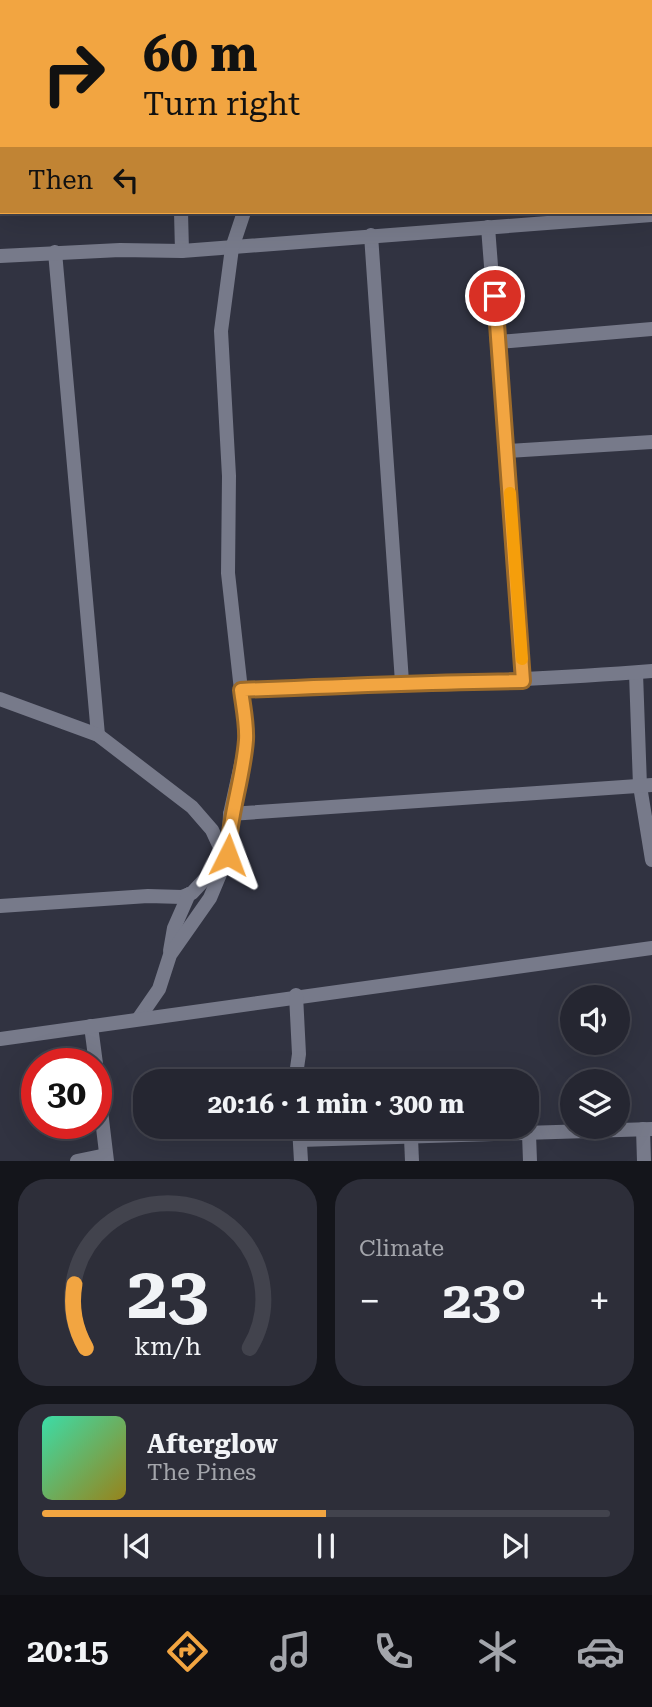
<!DOCTYPE html>
<html lang="en">
<head>
<meta charset="utf-8">
<style>
	body { margin:0; font-family:"Roboto Serif",serif; background:#2d2e39; color:#f1f3f6; height:100vh; display:flex; flex-direction:column; font-size:26px; white-space:nowrap }
	* { box-sizing:border-box; margin:0 }
	p { font-size:23px; color:#a3a5ab }
	.icon { flex:none; width:38px; height:38px; fill:none; stroke:currentColor; stroke-width:2; stroke-linecap:round; stroke-linejoin:round }
	.map { position:relative; height:1161px; overflow:hidden }
	.panel { display:flex; flex-direction:column; gap:18px; padding:18px; background:#14151b; flex:1 }
	.panel>* { flex:none }
	.top-card { position:absolute; left:0px; top:0px; width:653px; height:214px; box-shadow:0 7px 28px #0002,0 0 0 2px #42434d; background:#f2a541; color:#111; overflow:hidden }
	.fabs { position:absolute; left:560px; top:985px; display:grid; gap:14px }
	.fabs a { display:grid; place-items:center; width:70px; height:70px; border-radius:50%; background:#252631; box-shadow:0 7px 28px #0002,0 0 0 2px #42434d; font-size:35px }
	.speed { position:absolute; left:21px; top:1048px; display:flex; gap:14px; font-size:35px; font-weight:700; text-align:center }
	.speed>* { display:grid; place-content:center; width:91px; height:91px; border-radius:50%; background:#252631; box-shadow:0 7px 28px #0002,0 0 0 2px #42434d; line-height:1 }
	.speed .limit { border:10px solid #d22; background:#fff; color:#111 }
	.pin { position:absolute; display:grid; place-items:center; width:60px; height:60px; color:#fff; margin:-30px; border:4px solid #fff; border-radius:50%; box-shadow:0 2px 7px #0007 }
	.me { position:absolute; width:77px; margin:-38px; rotate:3deg; stroke-linejoin:round; filter:drop-shadow(0 0 5px #0008) }
	.turn { display:flex; align-items:center; gap:24px; height:147px; padding:0 28px; font-size:32px }
	.turn .icon { width:91px; height:91px; stroke-width:2.5 }
	.turn b { display:block; font-size:49px; line-height:60px }
	.then { display:flex; align-items:center; height:66px; padding:0 28px; background:#0003; gap:14px; font-size:26px }
	.big { font-size:52px; font-weight:700; line-height:1.1 }
	.panel .widget { flex:1; display:flex; flex-direction:column; justify-content:center; gap:10px; min-width:0; padding:0 24px; border-radius:28px; background:#2d2e39 }
	.panel .dial { align-items:center; gap:0 }
	.dial svg { height:182px; overflow:visible; fill:none; stroke:#42434d; stroke-width:7; stroke-linecap:round; text-anchor:middle }
	.dial text { fill:#f1f3f6; stroke:none }
	.song { display:flex; align-items:center; gap:21px }
	.cover { width:84px; height:84px; border-radius:10px; background:linear-gradient(135deg,hsl(160 70% 55%),hsl(50 70% 35%)) }
	.played { height:7px; border-radius:4px; background:linear-gradient(90deg,#f2a541 50%,#42434d 50%) }
	.keys { display:flex; justify-content:space-around; direction:ltr }
	.heat { display:flex; justify-content:space-between; align-items:center; font-size:38px; direction:ltr }
	.panel .tiles { flex:1; display:grid; gap:18px; grid-template-columns:1fr 1fr }
	.widget:last-child { grid-column:span 2 }
	.trip { position:absolute; left:133px; top:1069px; width:406px; height:70px; border-radius:28px; background:#252631; box-shadow:0 7px 28px #0002,0 0 0 2px #42434d; font-weight:700; line-height:70px; text-align:center }
	.menu { display:flex; height:112px; justify-content:space-around; align-items:center; background:#0f0f14; color:#a3a5ab }
	.menu .icon { width:49px; height:49px }
	.menu .on { color:#f2a541 }
	.menu b { font-size:32px; color:#f1f3f6 }
	.map>svg:first-child { display:block }
	.lines { fill:none; stroke-linecap:round; stroke-linejoin:round }
	.minor { stroke:#777a8a; stroke-width:14 }
	.route-casing { stroke:#9d6b2a; stroke-width:18 }
	.route { stroke:#f2a541; stroke-width:12 }
	.slow { stroke:#f59e0b; stroke-width:12 }
</style>
</head>
<body>
<div class="map">
<svg width="652" height="1161" viewBox="0 0 652 1161">
	<rect width="100%" height="100%" fill="#313341"/>
	<g class="lines">
		<g class="minor">
			<path d="M202,0V2"/>
			<path d="M338,0V2"/>
			<path d="M651,4H652"/>
			<path d="M0,97H2"/>
			<path d="M181,212L182,251"/>
			<path d="M488,227L523,681"/>
			<path d="M371,235L402,682"/>
			<path d="M55,252L98,735"/>
			<path d="M0,256L120,250L182,251L652,215"/>
			<path d="M499,342L652,329"/>
			<path d="M507,451L652,442"/>
			<path d="M636,673L640,786L652,860"/>
			<path d="M241,690L228,573L229,476L221,331L232,248L244,212"/>
			<path d="M0,699L98,735L192,807L212,830L225,858"/>
			<path d="M230,814L652,785"/>
			<path d="M0,906L148,896L182,897L192,893L219,864"/>
			<path d="M170,951L174,928L189,894"/>
			<path d="M139,1018L159,989L170,955L210,898L228,855L230,814L247,737L241,690C378,684 515,682 652,671"/>
			<path d="M91,1026L96,1064"/>
			<path d="M0,1039L652,948"/>
			<path d="M96,1069L107,1161"/>
			<path d="M295,1082L299,1054L296,995"/>
			<path d="M299,1127L301,1161"/>
			<path d="M643,1129L644,1161"/>
			<path d="M529,1134L530,1161"/>
			<path d="M411,1138L412,1161"/>
			<path d="M300,1140L652,1129"/>
			<path d="M77,1161L106,1155"/>
		</g>
	</g>
	<g class="lines">
		<g class="route-casing">
			<path id="route" d="M228,855C229,815 243,780 246,740C247,724 243,706 241,690C335,686 429,682 523,681L495,296"/>
		</g>
		<use href="#route" class="route"/>
		<path class="slow" d="M510,493L522,659"/>
	</g>
</svg>
<div class="fabs">
<a><svg class="icon" aria-label="sound" viewBox="0 0 24 24"><path d="M4 9h4l5-4v14l-5-4H4zM17 9q2 3 0 6"/></svg></a>
<a><svg class="icon" aria-label="layers" viewBox="0 0 24 24"><path d="M12 4l9 5-9 5-9-5zM3 14l9 5 9-5"/></svg></a>
</div>
<div class="speed"><div class="limit">30</div></div>
<div class="pin" style="left:495px;top:296px;background:#d93025"><svg class="icon" aria-label="arrive" viewBox="0 0 24 24"><path d="M6 21V4h12l-3 4 3 4H6"/></svg></div>
<svg class="me" style="left:228px;top:855px" viewBox="-20 -20 40 40"><path d="M0-17L14 15 0 8-14 15z" fill="#f2a541" stroke="#fff" stroke-width="4"/></svg>
<div class="trip">20:16 · 1 min · 300 m</div>
<div class="top-card">
<div class="turn"><svg class="icon" aria-label="right" viewBox="0 0 24 24"><path d="M7 20v-9h11M14 6l5 5-5 5"/></svg><div><b>60 m</b>Turn right</div></div>
<div class="then">Then<svg class="icon" aria-label="left" viewBox="0 0 24 24"><path d="M17 20v-9H6M10 6l-5 5 5 5"/></svg></div>
</div>
</div>
<section class="panel">
<div class="tiles">
<div class="widget dial"><svg viewBox="0 0 100 80">
<path d="M14 69A42 42 0 1 1 86 69"/>
<path d="M14 69A42 42 0 0 1 9 41" stroke="#f2a541"/>
<text x="50" y="56" font-size="32" font-weight="700">23</text>
<text x="50" y="72" font-size="11">km/h</text>
</svg></div>
<div class="widget"><p>Climate</p>
<div class="heat"><a>−</a><b class="big">23°</b><a>+</a></div>
</div>
<div class="widget">
<div class="song"><i class="cover"></i><div><b>Afterglow</b><p>The Pines</p></div></div>
<div class="played"></div>
<div class="keys"><svg class="icon" aria-label="previous" viewBox="0 0 24 24"><path d="M18 5L8 12l10 7zM5 5v14"/></svg><svg class="icon" aria-label="pause" viewBox="0 0 24 24"><path d="M8 5v14M16 5v14"/></svg><svg class="icon" aria-label="next" viewBox="0 0 24 24"><path d="M6 5l10 7-10 7zM19 5v14"/></svg></div>
</div>
</div>
</section>
<nav class="menu">
<b>20:15</b>
<svg class="icon on" aria-label="directions" viewBox="0 0 24 24"><path d="M12 3l9 9-9 9-9-9zM9 14v-3h6M13 9l2 2-2 2"/></svg>
<svg class="icon" aria-label="music" viewBox="0 0 24 24"><path d="M9 18V5l10-2v13"/><circle cx="6" cy="18" r="3"/><circle cx="16" cy="16" r="3"/></svg>
<svg class="icon" aria-label="phone" viewBox="0 0 24 24"><path d="M5 4h4l2 5-3 2q2 4 5 5l2-3 5 2v4C11 20 4 13 5 4z"/></svg>
<svg class="icon" aria-label="climate" viewBox="0 0 24 24"><path d="M12 3v18M4 7l16 10M4 17L20 7"/></svg>
<svg class="icon" aria-label="car" viewBox="0 0 24 24"><path d="M5 17H2v-5l4-1 3-4h7l3 4 3 1v5h-3M9 17h6M6 11h13"/><circle cx="7" cy="17" r="2"/><circle cx="17" cy="17" r="2"/></svg>
</nav>
</body>
</html>
